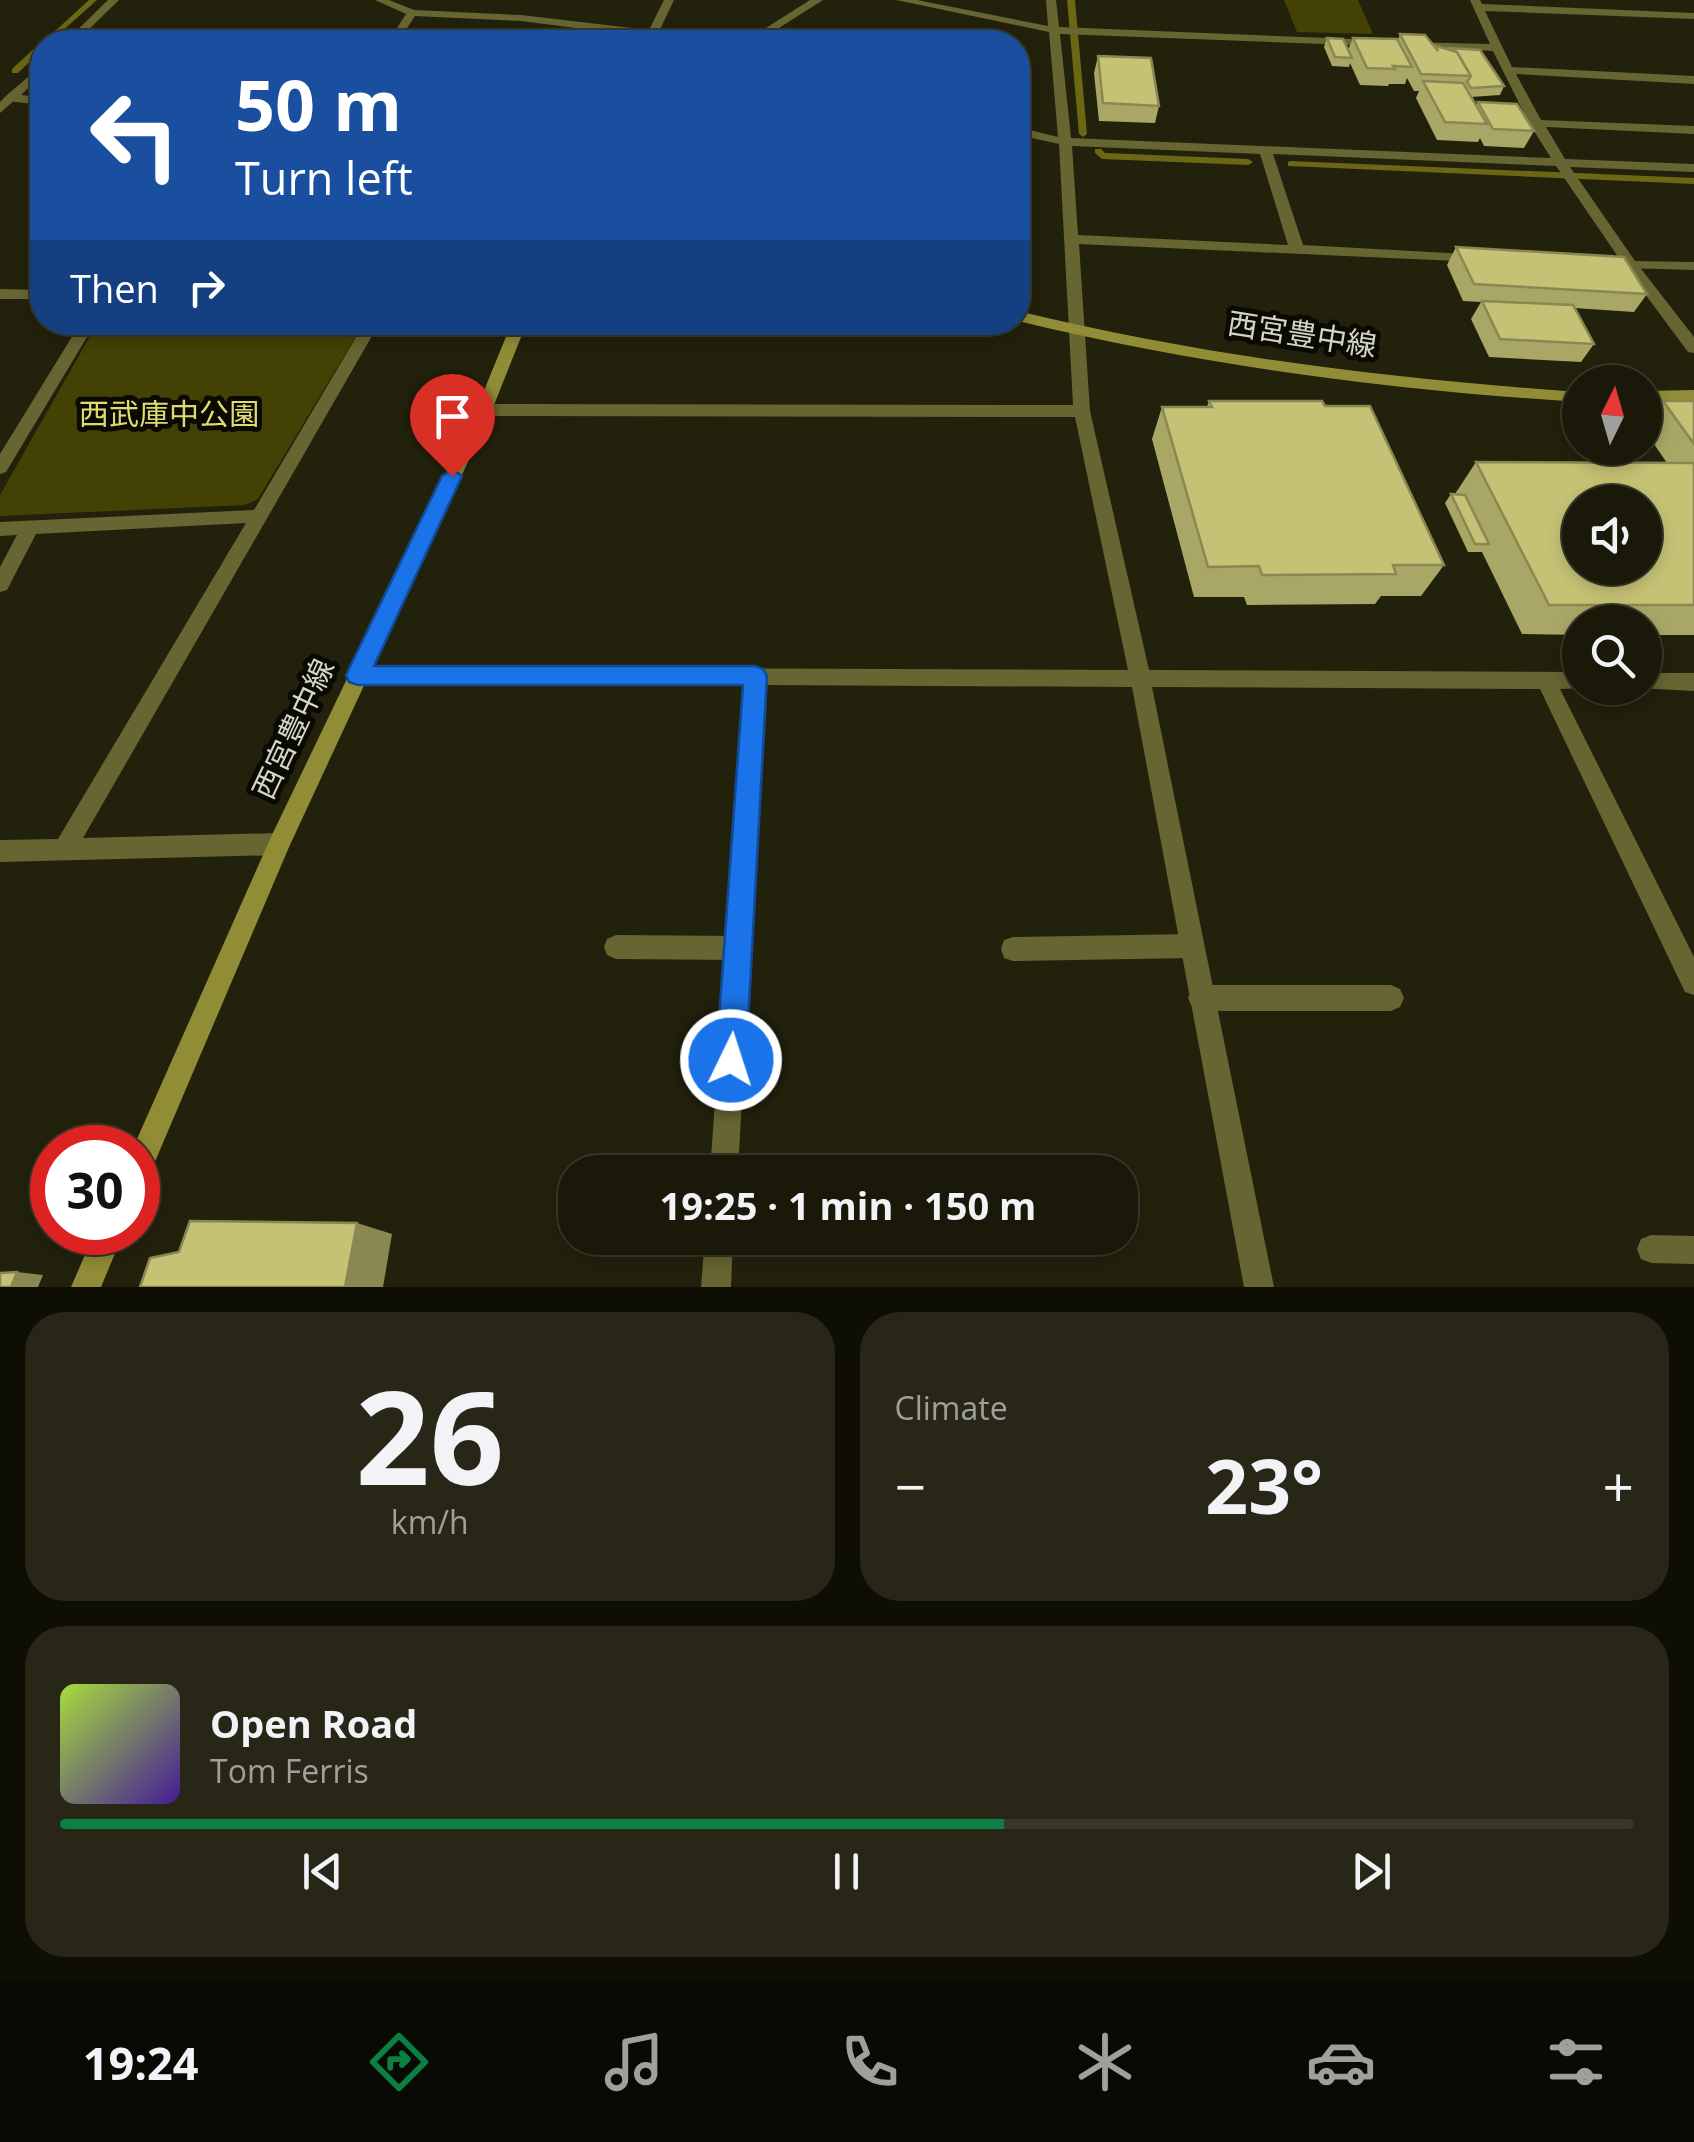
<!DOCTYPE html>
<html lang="en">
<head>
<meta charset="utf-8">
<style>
	body { margin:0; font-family:"Open Sans","Noto Sans JP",sans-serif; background:#272617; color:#f1f3f6; height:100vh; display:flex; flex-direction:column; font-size:38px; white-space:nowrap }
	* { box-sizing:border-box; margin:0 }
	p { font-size:32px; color:#9fa09c }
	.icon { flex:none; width:55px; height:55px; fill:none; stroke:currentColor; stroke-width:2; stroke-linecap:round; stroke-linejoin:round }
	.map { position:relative; height:1287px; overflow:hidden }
	.drawer { display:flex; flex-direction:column; gap:25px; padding:25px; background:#0e0e05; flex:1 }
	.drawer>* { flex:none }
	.guide { position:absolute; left:30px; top:30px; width:1000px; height:305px; border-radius:40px; box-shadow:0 5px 15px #0003,0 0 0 2px #38382a; background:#1a4fa0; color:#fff; overflow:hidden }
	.needle { width:65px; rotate:5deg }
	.buttons { position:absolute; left:1562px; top:365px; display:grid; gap:20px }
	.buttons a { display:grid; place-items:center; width:100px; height:100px; border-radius:50%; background:#1a1909; box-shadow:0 5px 15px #0003,0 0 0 2px #38382a; font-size:50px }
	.speed { position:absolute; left:30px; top:1125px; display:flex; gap:20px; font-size:50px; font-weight:700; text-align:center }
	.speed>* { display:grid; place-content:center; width:130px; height:130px; border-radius:50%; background:#1a1909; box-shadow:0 5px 15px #0003,0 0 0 2px #38382a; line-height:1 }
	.speed .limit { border:15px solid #d22; background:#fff; color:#111 }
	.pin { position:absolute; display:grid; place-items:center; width:85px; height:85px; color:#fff; margin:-102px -42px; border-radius:50% 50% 50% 0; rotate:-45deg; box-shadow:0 0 10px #0007 }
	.pin .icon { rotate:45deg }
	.me { position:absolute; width:110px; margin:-55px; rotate:4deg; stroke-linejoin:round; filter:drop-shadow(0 0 8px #0008) }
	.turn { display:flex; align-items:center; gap:35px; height:210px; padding:0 40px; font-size:45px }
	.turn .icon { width:130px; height:130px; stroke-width:2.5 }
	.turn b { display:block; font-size:70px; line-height:85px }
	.then { display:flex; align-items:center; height:95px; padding:0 40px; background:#0003; gap:20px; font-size:38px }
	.big { font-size:75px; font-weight:700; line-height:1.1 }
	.drawer .card { flex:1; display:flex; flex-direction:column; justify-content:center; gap:15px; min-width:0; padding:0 35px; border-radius:40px; background:#272617 }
	.drawer .dial { align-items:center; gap:0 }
	.dial b { font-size:130px; line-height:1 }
	.song { display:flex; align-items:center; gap:30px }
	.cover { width:120px; height:120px; border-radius:15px; background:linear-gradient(135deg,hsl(80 70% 55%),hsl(260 70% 35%)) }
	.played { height:10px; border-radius:5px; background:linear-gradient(90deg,#0b8043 60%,#38382a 60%) }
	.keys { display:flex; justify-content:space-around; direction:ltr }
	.heat { display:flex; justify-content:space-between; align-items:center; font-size:55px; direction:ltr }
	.drawer .tiles { flex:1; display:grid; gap:25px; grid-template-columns:1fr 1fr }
	.card:last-child { grid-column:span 2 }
	.trip { position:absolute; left:558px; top:1155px; width:580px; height:100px; border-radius:40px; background:#1a1909; box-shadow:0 5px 15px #0003,0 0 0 2px #38382a; font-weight:700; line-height:100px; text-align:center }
	.tabs { display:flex; height:160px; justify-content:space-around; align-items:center; background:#0a0a04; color:#9fa09c }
	.tabs .icon { width:70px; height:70px }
	.tabs .on { color:#0b8043 }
	.tabs b { font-size:45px; color:#f1f3f6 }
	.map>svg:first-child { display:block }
	.green { fill:#444104 }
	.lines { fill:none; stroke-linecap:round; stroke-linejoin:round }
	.stream { fill:#6b6714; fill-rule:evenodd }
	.service { fill:#676532; fill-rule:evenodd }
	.minor { fill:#676532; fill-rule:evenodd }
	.tertiary { fill:#676532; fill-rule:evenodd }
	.secondary { fill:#918d36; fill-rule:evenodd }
	.wall { fill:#a9a765 }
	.shaded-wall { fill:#8a8852 }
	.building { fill:#c5c275; stroke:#8a8852; stroke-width:2.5; fill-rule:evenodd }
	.route { fill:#1a73e8; stroke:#114b97; stroke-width:2.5 }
	.labels { text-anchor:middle; stroke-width:10; stroke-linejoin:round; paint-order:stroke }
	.street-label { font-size:30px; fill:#d4d4c7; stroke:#0a0a03 }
	.park-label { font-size:30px; fill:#dfdb71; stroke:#0a0a03 }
</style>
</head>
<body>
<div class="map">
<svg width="1694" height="1287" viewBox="0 0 1694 1287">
	<rect width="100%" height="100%" fill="#22210c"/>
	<g class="green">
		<path d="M1284,0H1358L1373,34L1297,32Z"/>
		<path d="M98,322H364V323L258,499L245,505L0,516V495Z"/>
	</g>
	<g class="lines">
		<g class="stream">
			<path d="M89,0H97L50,42L42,43Z"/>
			<path d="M1067,0H1075L1087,134L1083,137L1079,134Z"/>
			<path d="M39,44H42V50L18,73H12V69Z"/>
			<path d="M1095,149H1101L1105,153L1248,159L1253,162L1248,165L1102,159L1095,153Z"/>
			<path d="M1291,161L1694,178V184L1288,166V162Z"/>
		</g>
		<g class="service">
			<path d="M1629,261L1694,262V270L1624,268L1622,265Z"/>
			<path d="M1192,934L1201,938L1204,946L1201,954L1192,958L1013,961L1004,958L1001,949L1004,940L1013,937Z"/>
			<path d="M616,935L738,936L747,940L750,948L747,956L738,960L616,959L607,955L604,947L607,939Z"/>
			<path d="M1201,985H1391L1400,989L1404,998L1400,1007L1391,1011H1201L1192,1007L1188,998L1192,989Z"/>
			<path d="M1651,1235L1694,1236V1264L1651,1263L1641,1259L1637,1249L1641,1239Z"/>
		</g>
		<g class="minor">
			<path d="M375,0H389L414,10L521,15L649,30L664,0H674L654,42H644L646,37L521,21L415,16L398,42H388L406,14Z"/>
			<path d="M810,0H823L757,42H744Z"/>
			<path d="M896,0H917L1048,26L1046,0H1056L1059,27L1376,40L1382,43L1376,46L1060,34L1071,138L1551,158L1529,123L1493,51L1410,47L1406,46V42L1490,44L1470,0H1480L1482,4L1694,13V19L1485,11L1512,67L1694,76V84L1516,74L1541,120L1694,126V134L1546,127L1565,159L1694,164V172L1570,167L1635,261L1694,337V353L1688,352L1625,267L1556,166L1273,154L1303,245L1484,255V261L1479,262L1079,244L1090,411L1149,670L1580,672V688H1586L1560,689L1694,957V995L1685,992L1540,689L1152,687L1274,1287H1244L1132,687L765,685L738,1172H710L744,685L357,683L350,681L347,675L350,669L357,667L1128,670L1075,417L484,416L476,410L484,404L1073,405L1059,144L1018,135V127L1058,137L1049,32ZM1072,146L1260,154L1288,245L1078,235Z"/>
			<path d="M7,95L17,98L0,113V102Z"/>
			<path d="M0,289L42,290V299H0Z"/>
			<path d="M81,322H96L6,472L0,474V454Z"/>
			<path d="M365,322H380L83,838L279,833L287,837L290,844L287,851L279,855L0,862V840L58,839L246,523L36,534L7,590L0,592V567L17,535L0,536V522L254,510Z"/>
			<path d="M1645,673H1694V691L1638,688H1645Z"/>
			<path d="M705,1238H733L731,1287H701Z"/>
		</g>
		<g class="tertiary">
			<path d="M108,0H119L76,42H65Z"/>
			<path d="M42,65V75L21,95L42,97V105L7,101V95Z"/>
		</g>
		<g class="secondary">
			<path d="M1018,311C1203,356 1390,379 1580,392V402C1390,390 1203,366 1018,321Z"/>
			<path d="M512,322H527L492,410L289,847L148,1178L138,1182V1148H133L271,837L476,410Z"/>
			<path d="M1694,390V400L1645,401V391Z"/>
			<path d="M95,1232H124L101,1287H71Z"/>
		</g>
	</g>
	<g class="wall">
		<path d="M1400,34L1435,47L1504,86L1500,95L1471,97L1476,105L1478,102L1534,131L1524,148L1484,146L1480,138L1478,142L1437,140L1416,98L1419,91H1414L1407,78L1405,84H1389L1388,86L1360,85L1350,63L1349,67L1332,66L1324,47L1327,38L1348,50L1353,38L1398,40Z"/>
		<path d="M1098,56L1159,106L1155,123L1099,121L1094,73Z"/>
		<path d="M1456,247L1647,294L1634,312L1574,308L1594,344L1581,362L1489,357L1471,319L1481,302L1463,301L1447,265Z"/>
		<path d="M1209,401L1325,406L1444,565L1421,596H1381L1375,604L1247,605L1244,597H1194L1152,439L1162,407H1207Z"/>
		<path d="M1663,401H1694V635H1645V622H1580V635L1522,634L1482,552H1468L1445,503L1451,494H1455L1476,462L1667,463L1645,431V422Z"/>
	</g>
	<g class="shaded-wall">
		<path d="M357,1223L392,1234L383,1287H345Z"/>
		<path d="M17,1272L43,1275L38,1287H11Z"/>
	</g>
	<g class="building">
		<path d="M1400,34L1425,35L1438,51L1436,46L1457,52L1471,76L1421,74Z"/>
		<path d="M1327,38L1343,39L1352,58L1335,57Z"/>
		<path d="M1353,38L1397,39L1412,67L1393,66L1395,69L1367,68Z"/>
		<path d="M1447,48L1480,50L1504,86L1471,88L1467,82L1471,76L1457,52Z"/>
		<path d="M1098,56L1151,58L1159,106L1103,103Z"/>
		<path d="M1423,81L1463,83L1487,124L1445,122Z"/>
		<path d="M1478,102L1517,104L1534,131L1493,129Z"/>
		<path d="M1456,247L1624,257L1647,294L1474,284Z"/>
		<path d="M1482,301L1573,305L1594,344L1500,339Z"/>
		<path d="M1209,401H1322L1325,406H1370L1444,565H1393L1396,574L1262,575L1259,566L1208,567L1162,407H1212Z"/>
		<path d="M1663,401H1694V444Z"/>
		<path d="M1476,462L1694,463V605H1549ZM1580,502H1645V568H1580Z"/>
		<path d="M1451,494L1465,495L1489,544H1475Z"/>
		<path d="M190,1221L357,1223L345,1287H140L150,1258L179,1252Z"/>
		<path d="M17,1272L11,1287H0V1273Z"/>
	</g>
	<path class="route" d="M452,469L462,476L374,666H755L763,669L767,676L746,1060L741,1070L731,1075L721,1070L716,1060L743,685H358L349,682L346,675L442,476Z"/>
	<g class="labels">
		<g class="street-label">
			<text transform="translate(1302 335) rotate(9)" y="10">西宮豊中線</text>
			<text transform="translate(294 729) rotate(-65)" y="10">西宮豊中線</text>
		</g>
		<g class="park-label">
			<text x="169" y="425">西武庫中公園</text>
		</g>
	</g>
</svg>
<div class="buttons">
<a><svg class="needle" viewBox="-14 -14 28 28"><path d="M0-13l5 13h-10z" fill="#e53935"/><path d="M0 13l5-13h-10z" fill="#9fa09c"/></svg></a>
<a><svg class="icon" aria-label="sound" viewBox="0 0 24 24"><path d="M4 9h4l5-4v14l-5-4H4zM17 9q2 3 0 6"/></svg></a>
<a><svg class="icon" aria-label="search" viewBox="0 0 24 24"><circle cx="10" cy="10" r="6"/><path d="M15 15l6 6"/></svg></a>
</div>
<div class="speed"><div class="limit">30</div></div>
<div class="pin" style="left:452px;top:476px;background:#d93025"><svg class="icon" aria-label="arrive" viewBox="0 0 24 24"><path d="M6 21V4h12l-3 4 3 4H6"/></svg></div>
<svg class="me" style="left:731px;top:1060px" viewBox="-20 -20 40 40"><circle r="17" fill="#1a73e8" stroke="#fff" stroke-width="3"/><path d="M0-11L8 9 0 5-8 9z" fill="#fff"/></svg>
<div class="trip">19:25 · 1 min · 150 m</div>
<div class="guide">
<div class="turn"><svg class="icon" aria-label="left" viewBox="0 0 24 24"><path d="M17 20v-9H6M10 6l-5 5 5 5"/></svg><div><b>50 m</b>Turn left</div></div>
<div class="then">Then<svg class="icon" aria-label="right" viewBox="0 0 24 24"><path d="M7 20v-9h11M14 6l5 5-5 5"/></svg></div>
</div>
</div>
<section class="drawer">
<div class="tiles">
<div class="card dial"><b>26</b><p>km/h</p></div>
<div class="card"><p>Climate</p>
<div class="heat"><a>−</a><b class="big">23°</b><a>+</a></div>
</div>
<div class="card">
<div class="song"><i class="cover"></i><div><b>Open Road</b><p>Tom Ferris</p></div></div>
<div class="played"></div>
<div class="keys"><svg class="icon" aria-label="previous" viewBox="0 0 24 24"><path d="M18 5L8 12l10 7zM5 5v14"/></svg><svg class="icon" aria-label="pause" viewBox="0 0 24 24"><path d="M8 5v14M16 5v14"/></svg><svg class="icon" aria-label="next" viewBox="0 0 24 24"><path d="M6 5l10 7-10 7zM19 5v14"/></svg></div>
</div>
</div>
</section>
<nav class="tabs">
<b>19:24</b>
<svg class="icon on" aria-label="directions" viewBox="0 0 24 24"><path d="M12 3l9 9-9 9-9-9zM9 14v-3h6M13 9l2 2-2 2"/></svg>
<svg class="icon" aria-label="music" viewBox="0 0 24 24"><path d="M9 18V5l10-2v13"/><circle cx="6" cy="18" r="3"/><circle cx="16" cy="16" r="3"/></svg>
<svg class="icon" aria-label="phone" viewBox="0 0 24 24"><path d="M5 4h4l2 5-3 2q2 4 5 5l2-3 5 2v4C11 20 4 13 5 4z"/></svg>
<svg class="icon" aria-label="climate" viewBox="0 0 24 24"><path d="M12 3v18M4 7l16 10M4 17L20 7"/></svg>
<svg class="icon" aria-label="car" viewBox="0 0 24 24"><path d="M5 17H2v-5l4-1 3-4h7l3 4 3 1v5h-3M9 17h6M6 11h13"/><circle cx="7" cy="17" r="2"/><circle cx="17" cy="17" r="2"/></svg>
<svg class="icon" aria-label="filters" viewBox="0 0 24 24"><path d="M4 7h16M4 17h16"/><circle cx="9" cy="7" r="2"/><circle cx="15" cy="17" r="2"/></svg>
</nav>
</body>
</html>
